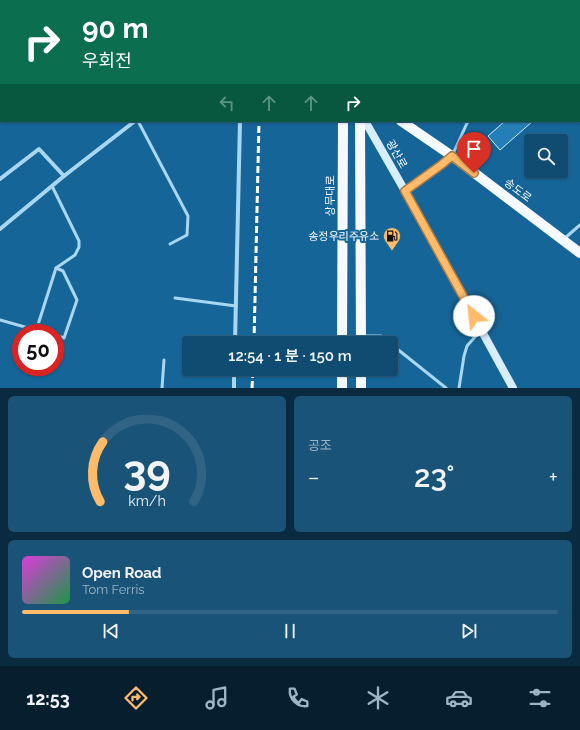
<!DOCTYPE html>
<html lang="ko">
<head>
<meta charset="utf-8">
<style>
	body { margin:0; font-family:Raleway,"Noto Sans KR",sans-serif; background:#195377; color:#f1f3f6; height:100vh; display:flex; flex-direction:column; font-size:15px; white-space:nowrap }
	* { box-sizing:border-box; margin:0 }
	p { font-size:13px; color:#9cb4c4 }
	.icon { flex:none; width:22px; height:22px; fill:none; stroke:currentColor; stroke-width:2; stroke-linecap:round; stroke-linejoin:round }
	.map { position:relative; height:388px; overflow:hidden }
	.sheet { display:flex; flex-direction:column; gap:8px; padding:8px; background:#092a3f; flex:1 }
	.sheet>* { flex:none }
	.banner { position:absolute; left:0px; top:0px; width:580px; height:122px; box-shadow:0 1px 3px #0004,0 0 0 1px #306384; background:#0b6e4f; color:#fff; overflow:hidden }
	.fabs { position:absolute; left:524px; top:134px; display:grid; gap:8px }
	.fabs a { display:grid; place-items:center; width:44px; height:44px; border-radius:4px; background:#104c72; box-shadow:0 1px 3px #0004,0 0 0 1px #306384; font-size:20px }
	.speed { position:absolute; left:12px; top:324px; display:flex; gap:8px; font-size:20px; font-weight:700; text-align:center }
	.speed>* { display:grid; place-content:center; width:52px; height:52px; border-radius:50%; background:#104c72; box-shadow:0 1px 3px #0004,0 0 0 1px #306384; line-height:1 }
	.speed .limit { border:6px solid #d22; background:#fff; color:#111 }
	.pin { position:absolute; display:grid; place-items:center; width:34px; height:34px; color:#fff; margin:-41px -17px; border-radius:50% 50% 50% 0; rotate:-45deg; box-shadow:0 0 4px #0007 }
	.pin .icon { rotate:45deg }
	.me { position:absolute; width:44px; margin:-22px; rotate:331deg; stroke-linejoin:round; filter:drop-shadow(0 0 3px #0008) }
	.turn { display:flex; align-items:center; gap:14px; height:84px; padding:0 16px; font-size:18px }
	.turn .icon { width:52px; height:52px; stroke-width:2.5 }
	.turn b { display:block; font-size:28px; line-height:34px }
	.lanes { display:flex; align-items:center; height:38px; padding:0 16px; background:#0003; justify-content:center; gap:20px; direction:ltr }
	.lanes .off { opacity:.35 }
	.big { font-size:30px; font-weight:600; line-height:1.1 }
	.sheet .card { flex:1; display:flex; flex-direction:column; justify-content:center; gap:6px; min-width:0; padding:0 14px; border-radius:6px; background:#195377 }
	.sheet .dial { align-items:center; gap:0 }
	.dial svg { height:104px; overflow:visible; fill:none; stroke:#306384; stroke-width:7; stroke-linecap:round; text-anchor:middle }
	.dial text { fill:#f1f3f6; stroke:none }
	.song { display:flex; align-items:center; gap:12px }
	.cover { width:48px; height:48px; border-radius:6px; background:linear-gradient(135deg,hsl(300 70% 55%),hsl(140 70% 35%)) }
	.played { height:4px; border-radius:2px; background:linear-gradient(90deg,#ffba6a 20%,#306384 20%) }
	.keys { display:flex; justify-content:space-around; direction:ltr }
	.heat { display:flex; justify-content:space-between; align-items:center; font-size:22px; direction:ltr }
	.sheet .tiles { flex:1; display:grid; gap:8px; grid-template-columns:1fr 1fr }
	.card:last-child { grid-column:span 2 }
	.trip { position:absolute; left:182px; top:336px; width:216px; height:40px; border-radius:4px; background:#104c72; box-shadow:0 1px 3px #0004,0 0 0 1px #306384; font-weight:600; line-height:40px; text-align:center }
	.menu { display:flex; height:64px; justify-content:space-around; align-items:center; background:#061e2e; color:#9cb4c4 }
	.menu .icon { width:28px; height:28px }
	.menu .on { color:#ffba6a }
	.menu b { font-size:18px; color:#f1f3f6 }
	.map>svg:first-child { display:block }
	.building { fill:#247fb6; stroke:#d0ecfc }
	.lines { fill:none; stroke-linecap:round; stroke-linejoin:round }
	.service { stroke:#a9d7f2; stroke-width:3 }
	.minor { stroke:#a9d7f2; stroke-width:4 }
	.secondary { stroke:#d8eefc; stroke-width:8 }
	.primary { stroke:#f4faff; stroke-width:10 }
	.rail { stroke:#fff; stroke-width:3; stroke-dasharray:7 3; stroke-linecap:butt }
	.route-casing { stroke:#a67945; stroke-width:10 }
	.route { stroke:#ffba6a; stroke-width:7 }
	.labels { text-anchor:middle; stroke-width:4; stroke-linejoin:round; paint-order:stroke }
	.street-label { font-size:11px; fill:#fff; stroke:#166598 }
	.poi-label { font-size:11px; fill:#fff; stroke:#166598; text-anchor:end }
</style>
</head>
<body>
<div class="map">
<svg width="580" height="388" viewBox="0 0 580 388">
	<rect width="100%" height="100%" fill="#166598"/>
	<path class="building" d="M505,121H533L500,150L488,136Z"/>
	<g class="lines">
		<g class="service">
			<path d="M579,111L580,112"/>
			<path d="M138,121L188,216L187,235L170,244"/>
			<path d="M405,191L441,165L452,156L468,121"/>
			<path d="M565,238L580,225"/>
			<path d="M175,298L236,306"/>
			<path d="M0,320L46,333"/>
			<path d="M36,331L56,268L75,255L79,247V241L52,186"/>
			<path d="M55,335L64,338L77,300L63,271L56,268"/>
			<path d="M362,336H381L390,343"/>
			<path d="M391,344L446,388"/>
			<path d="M162,388L164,360"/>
			<path d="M459,388L464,356L467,346L480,331"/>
		</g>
		<g class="minor">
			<path d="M244,1V0"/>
			<path d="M0,179L39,149L64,176"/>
			<path d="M0,229L64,176L135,121"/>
			<path d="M235,343L240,121"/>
			<path d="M234,388V369"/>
		</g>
		<path class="secondary" d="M365,121L405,191L513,388"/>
		<g class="primary">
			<path d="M343,1V0"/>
			<path d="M362,1V0"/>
			<path d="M360,121L361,343"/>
			<path d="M401,121L452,156L580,253"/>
			<path d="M342,343L343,121"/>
			<path d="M361,369V388"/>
			<path d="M342,388V369"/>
		</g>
		<g class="rail">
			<path d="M260,0V1"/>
			<path d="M254,343L259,121"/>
			<path d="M252,388L253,369"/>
		</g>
	</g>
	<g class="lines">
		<g class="route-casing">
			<path id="route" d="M474,316L405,191L441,165L452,156L474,173"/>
		</g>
		<use href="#route" class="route"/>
	</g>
	<defs>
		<g id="fuel-pin" transform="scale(0.9)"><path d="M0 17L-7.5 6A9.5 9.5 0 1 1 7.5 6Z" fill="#ffba6a" stroke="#166598"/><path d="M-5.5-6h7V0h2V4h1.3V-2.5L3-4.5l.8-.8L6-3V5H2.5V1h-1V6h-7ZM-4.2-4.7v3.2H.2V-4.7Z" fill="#111"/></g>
	</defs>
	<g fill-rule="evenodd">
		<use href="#fuel-pin" x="392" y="236"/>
	</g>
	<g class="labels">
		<g class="street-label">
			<text transform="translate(397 154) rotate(60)" y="4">광산로</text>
			<text transform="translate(518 190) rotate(37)" y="4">송도로</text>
			<text transform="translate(330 196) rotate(-90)" y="4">상무대로</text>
		</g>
		<g class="poi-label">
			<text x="379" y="240">송정우리주유소</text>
		</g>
	</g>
</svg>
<div class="fabs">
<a><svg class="icon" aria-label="search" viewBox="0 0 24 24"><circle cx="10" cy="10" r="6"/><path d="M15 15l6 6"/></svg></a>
</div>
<div class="speed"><div class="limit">50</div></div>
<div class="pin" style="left:474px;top:173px;background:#d93025"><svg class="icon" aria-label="arrive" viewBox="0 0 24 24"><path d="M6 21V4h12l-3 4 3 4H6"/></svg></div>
<svg class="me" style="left:474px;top:316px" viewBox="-20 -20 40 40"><circle r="19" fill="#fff"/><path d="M0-13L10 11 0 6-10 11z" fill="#ffba6a"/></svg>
<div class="trip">12:54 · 1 분 · 150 m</div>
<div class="banner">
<div class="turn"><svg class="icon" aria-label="right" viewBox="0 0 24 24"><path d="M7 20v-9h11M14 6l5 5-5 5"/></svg><div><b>90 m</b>우회전</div></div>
<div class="lanes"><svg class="icon off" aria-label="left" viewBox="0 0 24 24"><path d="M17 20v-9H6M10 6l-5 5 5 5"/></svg><svg class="icon off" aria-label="ahead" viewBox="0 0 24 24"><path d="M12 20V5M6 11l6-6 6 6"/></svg><svg class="icon off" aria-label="ahead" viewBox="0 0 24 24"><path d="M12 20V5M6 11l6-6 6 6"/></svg><svg class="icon" aria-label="right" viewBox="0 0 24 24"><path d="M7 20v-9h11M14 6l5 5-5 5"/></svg></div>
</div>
</div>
<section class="sheet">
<div class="tiles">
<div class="card dial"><svg viewBox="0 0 100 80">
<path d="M14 69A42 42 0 1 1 86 69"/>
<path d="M14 69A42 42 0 0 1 16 23" stroke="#ffba6a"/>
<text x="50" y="56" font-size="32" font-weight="700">39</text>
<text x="50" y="72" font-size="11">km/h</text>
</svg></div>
<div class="card"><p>공조</p>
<div class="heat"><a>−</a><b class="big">23°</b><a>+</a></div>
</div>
<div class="card">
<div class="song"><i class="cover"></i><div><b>Open Road</b><p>Tom Ferris</p></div></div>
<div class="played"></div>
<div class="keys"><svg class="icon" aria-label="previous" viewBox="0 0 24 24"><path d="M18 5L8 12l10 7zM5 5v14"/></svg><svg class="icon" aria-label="pause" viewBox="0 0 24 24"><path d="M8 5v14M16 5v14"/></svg><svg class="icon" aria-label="next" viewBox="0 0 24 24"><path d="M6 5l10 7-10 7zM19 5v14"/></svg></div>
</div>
</div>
</section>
<nav class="menu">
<b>12:53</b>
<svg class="icon on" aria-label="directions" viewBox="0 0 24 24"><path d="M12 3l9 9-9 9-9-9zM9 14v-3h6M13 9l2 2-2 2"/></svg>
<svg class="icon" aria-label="music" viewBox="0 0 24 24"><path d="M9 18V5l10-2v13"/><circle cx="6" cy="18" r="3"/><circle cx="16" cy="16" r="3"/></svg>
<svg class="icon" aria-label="phone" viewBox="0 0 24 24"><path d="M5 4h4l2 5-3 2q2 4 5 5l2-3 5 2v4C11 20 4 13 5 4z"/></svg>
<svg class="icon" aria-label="climate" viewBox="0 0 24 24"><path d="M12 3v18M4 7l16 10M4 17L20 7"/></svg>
<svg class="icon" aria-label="car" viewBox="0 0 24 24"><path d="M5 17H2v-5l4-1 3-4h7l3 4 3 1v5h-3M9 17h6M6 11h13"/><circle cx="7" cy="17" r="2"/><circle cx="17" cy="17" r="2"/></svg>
<svg class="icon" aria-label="filters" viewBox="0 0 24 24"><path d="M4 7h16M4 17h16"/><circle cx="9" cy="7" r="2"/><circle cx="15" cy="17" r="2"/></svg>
</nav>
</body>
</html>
